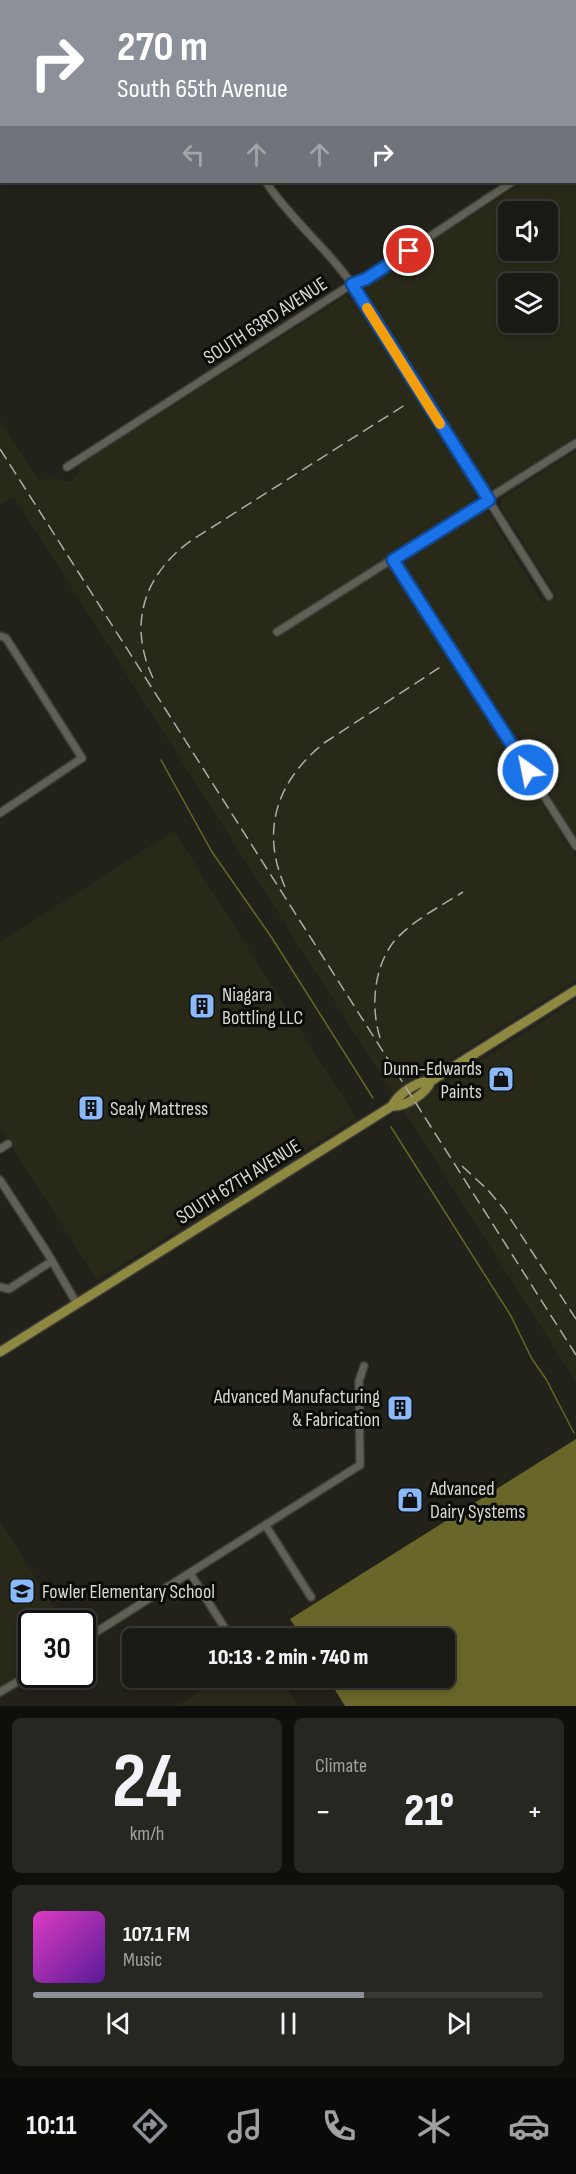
<!DOCTYPE html>
<html lang="en">
<head>
<meta charset="utf-8">
<style>
	body { margin:0; font-family:"Sofia Sans Condensed",sans-serif; background:#272722; color:#f1f3f6; height:100vh; display:flex; flex-direction:column; font-size:22px; white-space:nowrap }
	* { box-sizing:border-box; margin:0 }
	p { font-size:20px; color:#9fa1a0 }
	.icon { flex:none; width:33px; height:33px; fill:none; stroke:currentColor; stroke-width:2; stroke-linecap:round; stroke-linejoin:round }
	.map { position:relative; height:1706px; overflow:hidden }
	.sheet { display:flex; flex-direction:column; gap:12px; padding:12px; background:#0e0e0b; flex:1 }
	.sheet>* { flex:none }
	.top-card { position:absolute; left:0px; top:0px; width:576px; height:183px; box-shadow:0 3px 9px #0003,0 0 0 2px #383834; background:#8c9099; color:#fff; overflow:hidden }
	.buttons { position:absolute; left:498px; top:201px; display:grid; gap:12px }
	.buttons a { display:grid; place-items:center; width:60px; height:60px; border-radius:9px; background:#1a1a14; box-shadow:0 3px 9px #0003,0 0 0 2px #383834; font-size:30px }
	.speed { position:absolute; left:18px; top:1610px; display:flex; gap:12px; font-size:30px; font-weight:700; text-align:center }
	.speed>* { display:grid; place-content:center; width:78px; height:78px; border-radius:50%; background:#1a1a14; box-shadow:0 3px 9px #0003,0 0 0 2px #383834; line-height:1 }
	.speed .limit { border:3px solid #111; border-radius:9px; background:#fff; color:#111 }
	.pin { position:absolute; display:grid; place-items:center; width:51px; height:51px; color:#fff; margin:-26px; border:3px solid #fff; border-radius:50%; box-shadow:0 2px 6px #0007 }
	.me { position:absolute; width:66px; margin:-33px; rotate:327deg; stroke-linejoin:round; filter:drop-shadow(0 0 4px #0008) }
	.turn { display:flex; align-items:center; gap:21px; height:126px; padding:0 18px; font-size:27px }
	.turn .icon { width:78px; height:78px; stroke-width:2.5 }
	.turn b { display:block; font-size:42px; line-height:51px }
	.lanes { display:flex; align-items:center; height:57px; padding:0 18px; background:#0003; justify-content:center; gap:30px; direction:ltr }
	.lanes .off { opacity:.35 }
	.big { font-size:45px; font-weight:800; line-height:1.1 }
	.sheet .tile { flex:1; display:flex; flex-direction:column; justify-content:center; gap:9px; min-width:0; padding:0 21px; border-radius:9px; background:#272722 }
	.sheet .dial { align-items:center; gap:0 }
	.dial b { font-size:78px; line-height:1 }
	.song { display:flex; align-items:center; gap:18px }
	.cover { width:72px; height:72px; border-radius:9px; background:linear-gradient(135deg,hsl(310 70% 55%),hsl(270 70% 35%)) }
	.played { height:6px; border-radius:3px; background:linear-gradient(90deg,#8c9099 65%,#383834 65%) }
	.keys { display:flex; justify-content:space-around; direction:ltr }
	.heat { display:flex; justify-content:space-between; align-items:center; font-size:33px; direction:ltr }
	.sheet .tiles { flex:1; display:grid; gap:12px; grid-template-columns:1fr 1fr }
	.tile:last-child { grid-column:span 2 }
	.trip { position:absolute; left:122px; top:1628px; width:333px; height:60px; border-radius:9px; background:#1a1a14; box-shadow:0 3px 9px #0003,0 0 0 2px #383834; font-weight:800; line-height:60px; text-align:center }
	.tab-bar { display:flex; height:96px; justify-content:space-around; align-items:center; background:#0a0a08; color:#9fa1a0 }
	.tab-bar .icon { width:42px; height:42px }
	.tab-bar .selected { color:#8c9099 }
	.tab-bar b { font-size:27px; color:#f1f3f6 }
	.map>svg:first-child { display:block }
	.built { fill:#29291a; fill-rule:evenodd }
	.water { fill:#686629 }
	.lines { fill:none; stroke-linecap:round; stroke-linejoin:round }
	.stream { stroke:#686629; stroke-width:1.5 }
	.minor-casing { stroke:#3d3d36; stroke-width:10 }
	.major-casing { stroke:#3d3d36; stroke-width:12 }
	.minor { stroke:#606056; stroke-width:7 }
	.major { stroke:#8d8940; stroke-width:9 }
	.rail { stroke:#adada7; stroke-width:1.5; stroke-dasharray:12 6; stroke-linecap:butt }
	.route-casing { stroke:#114b97; stroke-width:15 }
	.route { stroke:#1a73e8; stroke-width:10 }
	.slow { stroke:#f59e0b; stroke-width:10 }
	.labels { text-anchor:middle; stroke-width:6; stroke-linejoin:round; paint-order:stroke }
	.street-label { font-size:20px; fill:#d8d8d2; stroke:#0b0b08 }
	.poi-label { font-size:20px; fill:#d8d8d2; stroke:#0b0b08; text-anchor:start }
</style>
</head>
<body>
<div class="map">
<svg width="576" height="1706" viewBox="0 0 576 1706">
	<rect width="100%" height="100%" fill="#22221a"/>
	<g class="built">
		<path d="M576,148V437L498,487H488L364,289L366,283L524,182H574ZM508,212H548V250H508ZM508,284H548V322H508Z"/>
		<path d="M346,296L354,301L476,494L473,503L385,558L576,857V980L417,1080L428,1094L576,1000V1382L14,497L0,505V420L40,482L53,475L61,481H70L77,475L82,463Z"/>
		<path d="M576,451V837L408,572L405,563L408,558L479,512L485,511L488,512L543,603L557,596L501,507V501L507,495Z"/>
		<path d="M174,831L356,1118L97,1280L0,1128V942Z"/>
		<path d="M0,1520L63,1623H32L31,1666L0,1686Z"/>
		<path d="M223,1677H279L298,1706H177Z"/>
	</g>
	<path class="water" d="M576,1439V1706H345L327,1677H444V1638H302L290,1619Z"/>
	<g class="lines">
		<g class="stream">
			<path d="M161,760L212,852L272,938L373,1098"/>
			<path d="M391,1127L511,1316L532,1359L546,1379L574,1433"/>
		</g>
		<g class="minor-casing">
			<g id="minor">
				<path d="M169,0L170,2"/>
				<path d="M88,2L90,0"/>
				<path d="M0,59L2,58"/>
				<path d="M574,141L576,140"/>
				<path d="M266,182C291,220 326,247 352,284L549,596"/>
				<path d="M67,467L352,284L366,279L512,182"/>
				<path d="M393,560L576,846"/>
				<path d="M277,632L576,443"/>
				<path d="M0,636L6,638L82,758L0,813"/>
				<path d="M0,1149L8,1144"/>
				<path d="M0,1180L48,1254L77,1304"/>
				<path d="M0,1287L9,1289L52,1261"/>
				<path d="M266,1526L311,1597"/>
				<path d="M190,1573L231,1638"/>
				<path d="M82,1641L360,1465L359,1381L364,1366"/>
				<path d="M0,1692L32,1673"/>
			</g>
		</g>
		<g class="major-casing">
			<g id="major">
				<path d="M392,1106C405,1107 426,1094 431,1081"/>
				<path d="M0,1352L392,1106C399,1093 417,1081 431,1081L576,990"/>
			</g>
		</g>
		<use href="#minor" class="minor"/>
		<use href="#major" class="major"/>
		<g class="rail">
			<path d="M0,449L576,1355"/>
			<path d="M153,678C127,623 145,573 192,540L408,403"/>
			<path d="M285,887C260,830 277,781 324,743L442,666"/>
			<path d="M380,1038C371,1008 373,971 392,944C408,923 441,906 463,892"/>
			<path d="M462,1166L488,1190L504,1209L576,1319"/>
		</g>
	</g>
	<g class="lines">
		<g class="route-casing">
			<path id="route" d="M409,251L366,279L352,284L489,500L393,560L528,770"/>
		</g>
		<use href="#route" class="route"/>
		<path class="slow" d="M367,308L440,424"/>
	</g>
	<defs>
		<g id="building-square" transform="scale(1.35)"><rect x="-9" y="-9" width="18" height="18" rx="4" fill="#8abafc" stroke="#0b0b08"/><path d="M-4-6H4V6H1V3H-1V6H-4ZM-2.5-4.3h1.7v1.8h-1.7ZM.8-4.3h1.7v1.8H.8ZM-2.5-1h1.7V.8h-1.7ZM.8-1h1.7V.8H.8Z" fill="#111"/></g>
		<g id="shop-square" transform="scale(1.35)"><rect x="-9" y="-9" width="18" height="18" rx="4" fill="#8abafc" stroke="#0b0b08"/><path d="M-5-2.5h2.3a2.7 3.5 0 0 1 5.4 0H5L5.5 6h-11ZM-1.5-2.5h3a1.5 2.3 0 0 0-3 0Z" fill="#111"/></g>
		<g id="school-square" transform="scale(1.35)"><rect x="-9" y="-9" width="18" height="18" rx="4" fill="#8abafc" stroke="#0b0b08"/><path d="M0-5L7-2L0 1L-7-2ZM-4 1L0 2.5L4 1V4Q0 6-4 4Z" fill="#111"/></g>
	</defs>
	<g fill-rule="evenodd">
		<use href="#building-square" x="202" y="1006"/>
		<use href="#shop-square" x="501" y="1079"/>
		<use href="#building-square" x="91" y="1108"/>
		<use href="#building-square" x="400" y="1408"/>
		<use href="#shop-square" x="410" y="1500"/>
		<use href="#school-square" x="22" y="1591"/>
	</g>
	<g class="labels">
		<g class="street-label">
			<text transform="translate(265 320) rotate(-33)" y="7">SOUTH 63RD AVENUE</text>
			<text transform="translate(238 1181) rotate(-32)" y="7">SOUTH 67TH AVENUE</text>
		</g>
		<g class="poi-label">
			<text x="222" y="1001">Niagara<tspan x="222" dy="23">Bottling LLC</tspan></text>
			<text x="482" y="1075" text-anchor="end">Dunn-Edwards<tspan x="482" dy="23">Paints</tspan></text>
			<text x="110" y="1115">Sealy Mattress</text>
			<text x="380" y="1403" text-anchor="end">Advanced Manufacturing<tspan x="380" dy="23">&amp; Fabrication</tspan></text>
			<text x="430" y="1495">Advanced<tspan x="430" dy="23">Dairy Systems</tspan></text>
			<text x="42" y="1598">Fowler Elementary School</text>
		</g>
	</g>
</svg>
<div class="buttons">
<a><svg class="icon" aria-label="sound" viewBox="0 0 24 24"><path d="M4 9h4l5-4v14l-5-4H4zM17 9q2 3 0 6"/></svg></a>
<a><svg class="icon" aria-label="layers" viewBox="0 0 24 24"><path d="M12 4l9 5-9 5-9-5zM3 14l9 5 9-5"/></svg></a>
</div>
<div class="speed"><div class="limit">30</div></div>
<div class="pin" style="left:409px;top:251px;background:#d93025"><svg class="icon" aria-label="arrive" viewBox="0 0 24 24"><path d="M6 21V4h12l-3 4 3 4H6"/></svg></div>
<svg class="me" style="left:528px;top:770px" viewBox="-20 -20 40 40"><circle r="17" fill="#1a73e8" stroke="#fff" stroke-width="3"/><path d="M0-11L8 9 0 5-8 9z" fill="#fff"/></svg>
<div class="trip">10:13 · 2 min · 740 m</div>
<div class="top-card">
<div class="turn"><svg class="icon" aria-label="right" viewBox="0 0 24 24"><path d="M7 20v-9h11M14 6l5 5-5 5"/></svg><div><b>270 m</b>South 65th Avenue</div></div>
<div class="lanes"><svg class="icon off" aria-label="left" viewBox="0 0 24 24"><path d="M17 20v-9H6M10 6l-5 5 5 5"/></svg><svg class="icon off" aria-label="ahead" viewBox="0 0 24 24"><path d="M12 20V5M6 11l6-6 6 6"/></svg><svg class="icon off" aria-label="ahead" viewBox="0 0 24 24"><path d="M12 20V5M6 11l6-6 6 6"/></svg><svg class="icon" aria-label="right" viewBox="0 0 24 24"><path d="M7 20v-9h11M14 6l5 5-5 5"/></svg></div>
</div>
</div>
<section class="sheet">
<div class="tiles">
<div class="tile dial"><b>24</b><p>km/h</p></div>
<div class="tile"><p>Climate</p>
<div class="heat"><a>−</a><b class="big">21°</b><a>+</a></div>
</div>
<div class="tile">
<div class="song"><i class="cover"></i><div><b>107.1 FM</b><p>Music</p></div></div>
<div class="played"></div>
<div class="keys"><svg class="icon" aria-label="previous" viewBox="0 0 24 24"><path d="M18 5L8 12l10 7zM5 5v14"/></svg><svg class="icon" aria-label="pause" viewBox="0 0 24 24"><path d="M8 5v14M16 5v14"/></svg><svg class="icon" aria-label="next" viewBox="0 0 24 24"><path d="M6 5l10 7-10 7zM19 5v14"/></svg></div>
</div>
</div>
</section>
<nav class="tab-bar">
<b>10:11</b>
<svg class="icon selected" aria-label="directions" viewBox="0 0 24 24"><path d="M12 3l9 9-9 9-9-9zM9 14v-3h6M13 9l2 2-2 2"/></svg>
<svg class="icon" aria-label="music" viewBox="0 0 24 24"><path d="M9 18V5l10-2v13"/><circle cx="6" cy="18" r="3"/><circle cx="16" cy="16" r="3"/></svg>
<svg class="icon" aria-label="phone" viewBox="0 0 24 24"><path d="M5 4h4l2 5-3 2q2 4 5 5l2-3 5 2v4C11 20 4 13 5 4z"/></svg>
<svg class="icon" aria-label="climate" viewBox="0 0 24 24"><path d="M12 3v18M4 7l16 10M4 17L20 7"/></svg>
<svg class="icon" aria-label="car" viewBox="0 0 24 24"><path d="M5 17H2v-5l4-1 3-4h7l3 4 3 1v5h-3M9 17h6M6 11h13"/><circle cx="7" cy="17" r="2"/><circle cx="17" cy="17" r="2"/></svg>
</nav>
</body>
</html>
